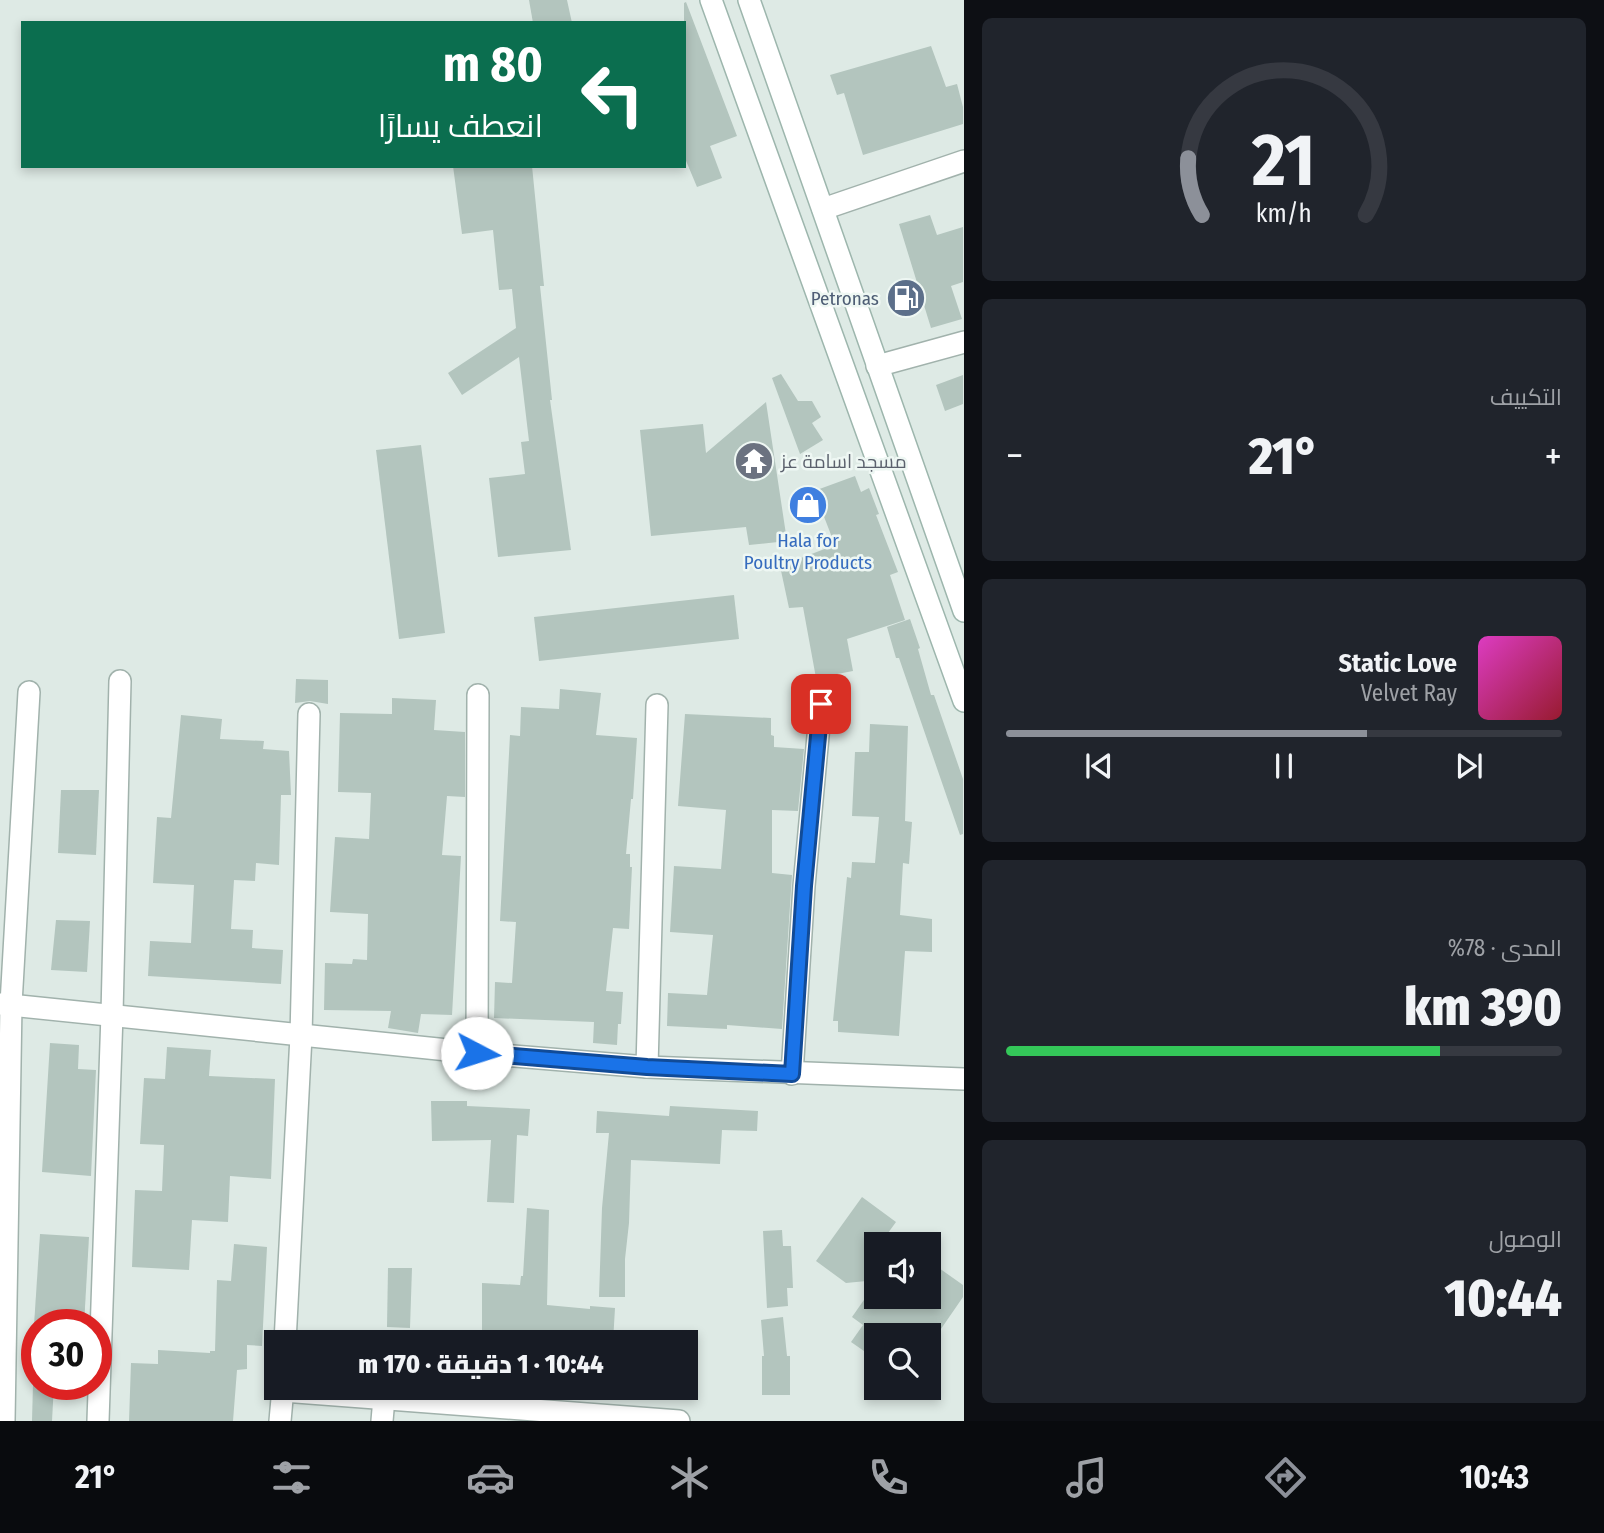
<!DOCTYPE html>
<html lang="ar">
<head>
<meta charset="utf-8">
<style>
	body { margin:0; font-family:"Fira Sans Condensed",Cairo,sans-serif; background:#20242c; color:#f1f3f6; direction:rtl; height:100vh; display:flex; flex-direction:column; font-size:26px; white-space:nowrap }
	* { box-sizing:border-box; margin:0 }
	p { font-size:23px; color:#9ea1a6 }
	.icon { flex:none; width:38px; height:38px; fill:none; stroke:currentColor; stroke-width:2; stroke-linecap:round; stroke-linejoin:round }
	.map { position:relative; flex:1; overflow:hidden; direction:ltr }
	.sheet { display:flex; flex-direction:column; gap:18px; padding:18px; background:#0d0f14; width:640px }
	.sheet>* { flex:none }
	.banner { position:absolute; left:21px; top:21px; width:665px; height:147px; border-radius:0px; box-shadow:0 4px 10px #0003; direction:rtl; background:#0b6e4f; color:#fff; overflow:hidden }
	.fabs { position:absolute; left:864px; top:1232px; display:grid; gap:14px }
	.fabs a { display:grid; place-items:center; width:77px; height:77px; border-radius:0px; background:#171b24; box-shadow:0 4px 10px #0003; font-size:35px }
	.speed { position:absolute; left:21px; top:1309px; display:flex; gap:14px; font-size:35px; font-weight:700; text-align:center }
	.speed>* { display:grid; place-content:center; width:91px; height:91px; border-radius:50%; background:#171b24; box-shadow:0 4px 10px #0003; line-height:1 }
	.speed .limit { border:10px solid #d22; background:#fff; color:#111 }
	.pin { position:absolute; display:grid; place-items:center; width:60px; height:60px; color:#fff; margin:-30px; border-radius:14px; box-shadow:0 4px 10px #0006 }
	.me { position:absolute; width:77px; margin:-38px; rotate:95deg; stroke-linejoin:round; filter:drop-shadow(0 0 5px #0008) }
	.turn { display:flex; align-items:center; gap:24px; height:147px; padding:0 28px; font-size:32px }
	.turn .icon { width:91px; height:91px; stroke-width:2.5 }
	.turn b { display:block; font-size:49px; line-height:60px }
	.big { font-size:52px; font-weight:800; line-height:1.1 }
	.sheet .widget { flex:1; display:flex; flex-direction:column; justify-content:center; gap:10px; min-width:0; padding:0 24px; border-radius:10px; background:#20242c }
	.sheet .dial { align-items:center; gap:0 }
	.dial svg { height:182px; overflow:visible; fill:none; stroke:#363941; stroke-width:7; stroke-linecap:round; text-anchor:middle }
	.dial text { fill:#f1f3f6; stroke:none }
	.song { display:flex; align-items:center; gap:21px }
	.cover { width:84px; height:84px; border-radius:10px; background:linear-gradient(135deg,hsl(310 70% 55%),hsl(350 70% 35%)) }
	.played { height:7px; border-radius:4px; background:linear-gradient(90deg,#8c9099 65%,#363941 65%) }
	.keys { display:flex; justify-content:space-around; direction:ltr }
	.heat { display:flex; justify-content:space-between; align-items:center; font-size:38px; direction:ltr }
	.charge { height:10px; border-radius:5px; background:linear-gradient(90deg,#34c759 78%,#363941 0) }
	.trip { position:absolute; left:264px; top:1330px; width:434px; height:70px; border-radius:0px; background:#171b24; box-shadow:0 4px 10px #0003; font-weight:800; line-height:70px; text-align:center; direction:rtl }
	.menu { display:flex; height:112px; justify-content:space-around; align-items:center; background:#090b0e; color:#9ea1a6 }
	.menu .icon { width:49px; height:49px }
	.menu .current { color:#8c9099 }
	.menu b { font-size:32px; color:#f1f3f6 }
	main { display:flex; flex:1; min-height:0 }
	.map>svg:first-child { display:block }
	.building { fill:#b3c5be }
	.lines { fill:none; stroke-linecap:round; stroke-linejoin:round }
	.minor-casing { stroke:#a1b2ac; stroke-width:24 }
	.secondary-casing { stroke:#9db6ad; stroke-width:24 }
	.minor { stroke:#fff; stroke-width:21 }
	.secondary { stroke:#fff; stroke-width:21 }
	.route-casing { stroke:#114b97; stroke-width:18 }
	.route { stroke:#1a73e8; stroke-width:12 }
	.labels { text-anchor:middle; stroke-width:5; stroke-linejoin:round; paint-order:stroke }
	.service-label { font-size:19px; fill:#4e5e75; stroke:#eef7f3; text-anchor:end }
	.worship-label { font-size:19px; fill:#5b616d; stroke:#eef7f3; text-anchor:start }
	.shop-label { font-size:19px; fill:#366cbe; stroke:#eef7f3 }
</style>
</head>
<body>
<main>
<section class="sheet">
<div class="widget dial"><svg viewBox="0 0 100 80">
<path d="M14 69A42 42 0 1 1 86 69"/>
<path d="M14 69A42 42 0 0 1 8 44" stroke="#8c9099"/>
<text x="50" y="56" font-size="32" font-weight="700">21</text>
<text x="50" y="72" font-size="11">km/h</text>
</svg></div>
<div class="widget"><p>التكييف</p>
<div class="heat"><a>−</a><b class="big">21°</b><a>+</a></div>
</div>
<div class="widget">
<div class="song"><i class="cover"></i><div><b>Static Love</b><p>Velvet Ray</p></div></div>
<div class="played"></div>
<div class="keys"><svg class="icon" aria-label="previous" viewBox="0 0 24 24"><path d="M18 5L8 12l10 7zM5 5v14"/></svg><svg class="icon" aria-label="pause" viewBox="0 0 24 24"><path d="M8 5v14M16 5v14"/></svg><svg class="icon" aria-label="next" viewBox="0 0 24 24"><path d="M6 5l10 7-10 7zM19 5v14"/></svg></div>
</div>
<div class="widget"><p>المدى · 78%</p><b class="big">390 km</b><div class="charge"></div></div>
<div class="widget"><p>الوصول</p><b class="big">10:44</b></div>
</section>
<div class="map">
<svg width="964" height="1421" viewBox="0 0 964 1421">
	<rect width="100%" height="100%" fill="#deeae5"/>
	<g class="building">
		<path d="M529,0H567L572,23H533Z"/>
		<path d="M686,2L737,136L710,146L722,178L697,187L684,156V3Z"/>
		<path d="M931,46L946,87L957,84L963,107V124L863,155L844,93L837,95L830,75Z"/>
		<path d="M453,166H532L544,286H540L552,400H550L571,550L498,557L489,478L525,474L521,442L529,441L519,357L462,395L448,373L516,328L512,289L499,290L493,230L462,234Z"/>
		<path d="M930,215L937,235L963,227V282L951,286L962,319L931,328L899,224Z"/>
		<path d="M781,374L798,401H812L821,417L812,423L823,440L800,454L772,378Z"/>
		<path d="M963,375V404L945,411L936,385Z"/>
		<path d="M766,402L787,541L749,545L746,527L651,536L640,430L703,424L706,453Z"/>
		<path d="M421,445L445,633L399,639L376,450Z"/>
		<path d="M855,476L861,492L869,488L879,514L876,515L898,572L890,575L905,620L847,639L853,671L816,678L803,607L789,608L780,566L835,545L814,491Z"/>
		<path d="M734,595L739,639L539,661L534,617Z"/>
		<path d="M910,619L920,648L918,649L931,695H934L963,779V834L960,835L899,658H896L887,627Z"/>
		<path d="M296,679L328,680V704L310,701L295,703Z"/>
		<path d="M560,689L601,693L596,735L637,738L633,799H631L626,854H630V867H632L629,929L613,928L606,991L623,992L621,1024H618L617,1045L593,1043L594,1022L494,1018L495,982L512,983L516,922L500,921L510,735L520,736L521,707L559,709Z"/>
		<path d="M392,698L436,700L434,730L465,732V797L447,796L442,855L461,856L452,1015L421,1014L418,1033L388,1028L391,1011L324,1010L325,963L352,964L353,959L367,960L368,914L330,912L335,837L369,839L371,793L338,792L340,713L392,714Z"/>
		<path d="M685,714L771,718V735L774,736V747L804,749L798,811L772,810V873L792,875L782,1029L727,1025V1029L667,1026L668,993L707,995L713,935L670,932L674,866L721,869L726,810L678,806Z"/>
		<path d="M181,715L222,719L220,739L264,741L263,749L289,751L291,795H281L279,865L256,863L255,881L234,880L231,929L253,930L252,948L283,950L281,984L148,976L150,941L191,943L194,885L153,883L157,817L171,818Z"/>
		<path d="M870,724L908,726L905,821L912,822L909,864L903,863L900,915L932,919V952L905,951L899,1036L838,1032V1021H833L847,877L851,878L852,862L875,863L879,817L852,816L855,752H869Z"/>
		<path d="M61,790H99L96,855L58,853Z"/>
		<path d="M56,920L90,921L87,972L51,970Z"/>
		<path d="M50,1043L79,1045L78,1069L96,1070L91,1176L42,1172Z"/>
		<path d="M167,1047L211,1050L209,1076L275,1079L271,1179L230,1176L228,1222L192,1220L189,1270L132,1267L135,1190L162,1191L164,1145L140,1144L144,1078L165,1079Z"/>
		<path d="M431,1101H467V1106L530,1109L528,1136L517,1135L514,1203L487,1202L491,1140L432,1141Z"/>
		<path d="M670,1106L758,1111L757,1131L722,1130L720,1164L631,1160L629,1223L625,1259V1297H599L602,1208L609,1133H596L597,1111L669,1116Z"/>
		<path d="M862,1197L896,1222L880,1244H877V1280L846,1283L816,1261Z"/>
		<path d="M527,1208L549,1210L547,1305L590,1309V1306L615,1308L613,1342H510L511,1334L482,1335V1283L520,1285L521,1276H523Z"/>
		<path d="M782,1230L783,1246H791L793,1288H787L788,1306L767,1308L763,1231Z"/>
		<path d="M40,1234L89,1237L84,1325H34Z"/>
		<path d="M234,1244L267,1247L262,1346L247,1345V1369L237,1370L233,1421H129L131,1363L158,1364V1350L210,1353V1351H215L217,1280L231,1281Z"/>
		<path d="M929,1261L963,1285V1297L932,1342L929,1335H877V1360L851,1342L863,1325L852,1317L866,1297H929Z"/>
		<path d="M388,1268H412L410,1328L387,1327Z"/>
		<path d="M783,1317L787,1356H790V1395H762V1356H764L761,1320Z"/>
		<path d="M33,1384H54L52,1421H32Z"/>
	</g>
	<g class="lines">
		<g class="minor-casing">
			<g id="minor">
				<path d="M823,209L964,161"/>
				<path d="M877,366L964,342"/>
				<path d="M0,1004L477,1053L647,1067L964,1079"/>
				<path d="M477,1053L478,695"/>
				<path d="M647,1067L657,705"/>
				<path d="M792,1074L804,886L821,704"/>
				<path d="M285,1342L301,1036L309,714"/>
				<path d="M283,1391L679,1421"/>
				<path d="M4,1421L11,1004L29,692"/>
				<path d="M98,1421L112,1014L120,681"/>
				<path d="M280,1421L283,1388"/>
				<path d="M382,1421L384,1398"/>
			</g>
		</g>
		<g class="secondary-casing">
			<g id="secondary">
				<path d="M711,0L964,701"/>
				<path d="M749,0L964,611"/>
			</g>
		</g>
		<use href="#minor" class="minor"/>
		<use href="#secondary" class="secondary"/>
	</g>
	<g class="lines">
		<g class="route-casing">
			<path id="route" d="M477,1053L647,1067L792,1074L804,886L821,704"/>
		</g>
		<use href="#route" class="route"/>
	</g>
	<defs>
		<g id="fuel-disc" transform="scale(2.0125)"><circle r="9.5" fill="#5c6f8a" stroke="#eef7f3"/><path d="M-5.5-6h7V0h2V4h1.3V-2.5L3-4.5l.8-.8L6-3V5H2.5V1h-1V6h-7ZM-4.2-4.7v3.2H.2V-4.7Z" fill="#fff"/></g>
		<g id="temple-disc" transform="scale(2.0125)"><circle r="9.5" fill="#6b7280" stroke="#eef7f3"/><path d="M0-6L5-2H3V0L6.5 2.5H4V6H1.5V3h-3V6H-4V2.5H-6.5L-3 0V-2H-5Z" fill="#fff"/></g>
		<g id="shop-disc" transform="scale(2.0125)"><circle r="9.5" fill="#3f7fe0" stroke="#eef7f3"/><path d="M-5-2.5h2.3a2.7 3.5 0 0 1 5.4 0H5L5.5 6h-11ZM-1.5-2.5h3a1.5 2.3 0 0 0-3 0Z" fill="#fff"/></g>
	</defs>
	<g fill-rule="evenodd">
		<use href="#fuel-disc" x="906" y="298"/>
		<use href="#temple-disc" x="754" y="461"/>
		<use href="#shop-disc" x="808" y="505"/>
	</g>
	<g class="labels">
		<g class="service-label">
			<text x="879" y="305">Petronas</text>
		</g>
		<g class="worship-label">
			<text x="781" y="468">مسجد اسامة عز</text>
		</g>
		<g class="shop-label">
			<text x="808" y="547">Hala for<tspan x="808" dy="22">Poultry Products</tspan></text>
		</g>
	</g>
</svg>
<div class="fabs">
<a><svg class="icon" aria-label="sound" viewBox="0 0 24 24"><path d="M4 9h4l5-4v14l-5-4H4zM17 9q2 3 0 6"/></svg></a>
<a><svg class="icon" aria-label="search" viewBox="0 0 24 24"><circle cx="10" cy="10" r="6"/><path d="M15 15l6 6"/></svg></a>
</div>
<div class="speed"><div class="limit">30</div></div>
<div class="pin" style="left:821px;top:704px;background:#d93025"><svg class="icon" aria-label="arrive" viewBox="0 0 24 24"><path d="M6 21V4h12l-3 4 3 4H6"/></svg></div>
<svg class="me" style="left:477px;top:1053px" viewBox="-20 -20 40 40"><circle r="19" fill="#fff"/><path d="M0-13L10 11 0 6-10 11z" fill="#1a73e8"/></svg>
<div class="trip">10:44 · 1 دقيقة · 170 m</div>
<div class="banner">
<div class="turn"><svg class="icon" aria-label="left" viewBox="0 0 24 24"><path d="M17 20v-9H6M10 6l-5 5 5 5"/></svg><div><b>80 m</b>انعطف يسارًا</div></div>
</div>
</div>
</main>
<nav class="menu">
<b>10:43</b>
<svg class="icon current" aria-label="directions" viewBox="0 0 24 24"><path d="M12 3l9 9-9 9-9-9zM9 14v-3h6M13 9l2 2-2 2"/></svg>
<svg class="icon" aria-label="music" viewBox="0 0 24 24"><path d="M9 18V5l10-2v13"/><circle cx="6" cy="18" r="3"/><circle cx="16" cy="16" r="3"/></svg>
<svg class="icon" aria-label="phone" viewBox="0 0 24 24"><path d="M5 4h4l2 5-3 2q2 4 5 5l2-3 5 2v4C11 20 4 13 5 4z"/></svg>
<svg class="icon" aria-label="climate" viewBox="0 0 24 24"><path d="M12 3v18M4 7l16 10M4 17L20 7"/></svg>
<svg class="icon" aria-label="car" viewBox="0 0 24 24"><path d="M5 17H2v-5l4-1 3-4h7l3 4 3 1v5h-3M9 17h6M6 11h13"/><circle cx="7" cy="17" r="2"/><circle cx="17" cy="17" r="2"/></svg>
<svg class="icon" aria-label="filters" viewBox="0 0 24 24"><path d="M4 7h16M4 17h16"/><circle cx="9" cy="7" r="2"/><circle cx="15" cy="17" r="2"/></svg>
<b>21°</b>
</nav>
</body>
</html>
